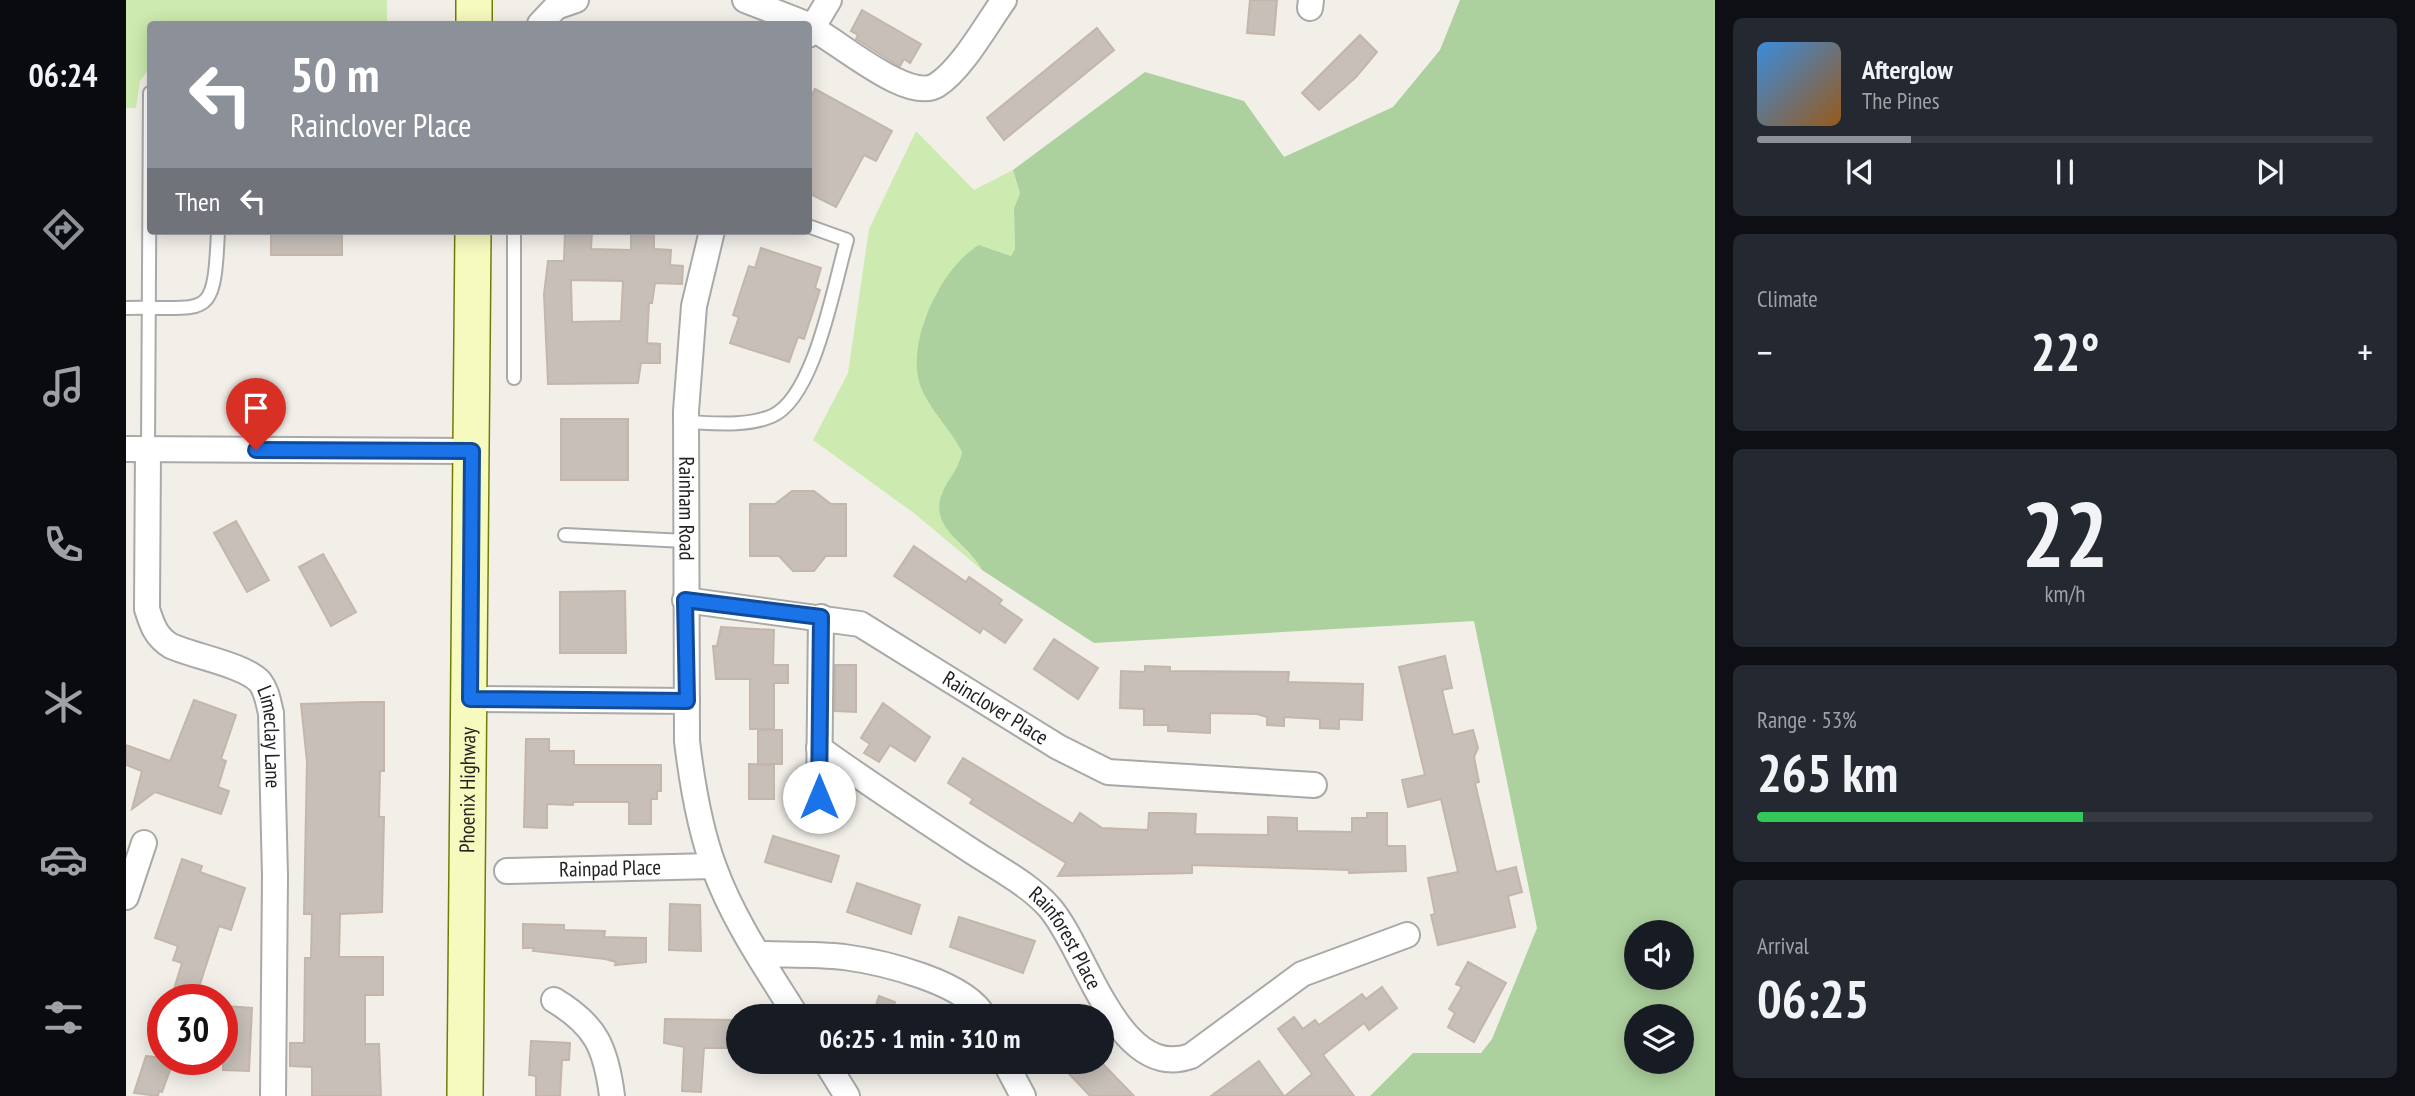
<!DOCTYPE html>
<html lang="en">
<head>
<meta charset="utf-8">
<style>
	body { margin:0; font-family:"PT Sans Narrow",sans-serif; background:#242831; color:#f1f3f6; height:100vh; display:flex; flex-direction:column; font-size:26px; white-space:nowrap }
	* { box-sizing:border-box; margin:0 }
	p { font-size:23px; color:#9ea1a6 }
	.icon { flex:none; width:38px; height:38px; fill:none; stroke:currentColor; stroke-width:2; stroke-linecap:round; stroke-linejoin:round }
	.map { position:relative; flex:1; overflow:hidden }
	.sheet { display:flex; flex-direction:column; gap:18px; padding:18px; background:#0d0f14; width:700px }
	.sheet>* { flex:none }
	.top-card { position:absolute; left:21px; top:21px; width:665px; height:214px; border-radius:7px; box-shadow:0 4px 18px #0003; background:#8c9099; color:#fff; overflow:hidden }
	.controls { position:absolute; left:1498px; top:920px; display:grid; gap:14px }
	.controls a { display:grid; place-items:center; width:70px; height:70px; border-radius:50%; background:#171b24; box-shadow:0 4px 18px #0003; font-size:35px }
	.speed { position:absolute; left:21px; top:984px; display:flex; gap:14px; font-size:35px; font-weight:700; text-align:center }
	.speed>* { display:grid; place-content:center; width:91px; height:91px; border-radius:50%; background:#171b24; box-shadow:0 4px 18px #0003; line-height:1 }
	.speed .limit { border:10px solid #d22; background:#fff; color:#111 }
	.pin { position:absolute; display:grid; place-items:center; width:60px; height:60px; color:#fff; margin:-72px -30px; border-radius:50% 50% 50% 0; rotate:-45deg; box-shadow:0 0 7px #0007 }
	.pin .icon { rotate:45deg }
	.me { position:absolute; width:77px; margin:-38px; rotate:0deg; stroke-linejoin:round; filter:drop-shadow(0 0 5px #0008) }
	.turn { display:flex; align-items:center; gap:24px; height:147px; padding:0 28px; font-size:32px }
	.turn .icon { width:91px; height:91px; stroke-width:2.5 }
	.turn b { display:block; font-size:49px; line-height:60px }
	.then { display:flex; align-items:center; height:66px; padding:0 28px; background:#0003; gap:14px; font-size:26px }
	.big { font-size:52px; font-weight:700; line-height:1.1 }
	.sheet .tile { flex:1; display:flex; flex-direction:column; justify-content:center; gap:10px; min-width:0; padding:0 24px; border-radius:10px; background:#242831 }
	.sheet .dial { align-items:center; gap:0 }
	.dial b { font-size:91px; line-height:1 }
	.song { display:flex; align-items:center; gap:21px }
	.cover { width:84px; height:84px; border-radius:10px; background:linear-gradient(135deg,hsl(210 70% 55%),hsl(30 70% 35%)) }
	.played { height:7px; border-radius:4px; background:linear-gradient(90deg,#8c9099 25%,#363941 25%) }
	.keys { display:flex; justify-content:space-around; direction:ltr }
	.heat { display:flex; justify-content:space-between; align-items:center; font-size:38px; direction:ltr }
	.charge { height:10px; border-radius:5px; background:linear-gradient(90deg,#34c759 53%,#363941 0) }
	.trip { position:absolute; left:600px; top:1004px; width:388px; height:70px; border-radius:35px; background:#171b24; box-shadow:0 4px 18px #0003; font-weight:700; line-height:70px; text-align:center }
	main { display:flex; flex:1; min-height:0 }
	.menu { display:flex; flex-direction:column; width:126px; justify-content:space-around; align-items:center; background:#090b0e; color:#9ea1a6 }
	.menu .icon { width:49px; height:49px }
	.menu .selected { color:#8c9099 }
	.menu b { font-size:32px; color:#f1f3f6 }
	.map>svg:first-child { display:block }
	.grass { fill:#cdebb0 }
	.forest { fill:#add19e; fill-rule:evenodd }
	.building { fill:#c7bfb8; stroke:#c4b6ab; stroke-width:2; fill-rule:evenodd }
	.lines { fill:none; stroke-linecap:round; stroke-linejoin:round }
	.service-casing { stroke:#a9a9a9; stroke-width:16 }
	.minor-casing { stroke:#a9a9a9; stroke-width:28 }
	.secondary-casing { stroke:#707d05; stroke-width:38 }
	.service { stroke:#fff; stroke-width:12 }
	.minor { stroke:#fff; stroke-width:24 }
	.secondary { stroke:#f7fabf; stroke-width:35 }
	.route-casing { stroke:#114b97; stroke-width:18 }
	.route { stroke:#1a73e8; stroke-width:12 }
	.labels { text-anchor:middle; stroke-width:5; stroke-linejoin:round; paint-order:stroke }
	.street-label { font-size:21px; fill:#222; stroke:#fff }
</style>
</head>
<body>
<main>
<nav class="menu">
<b>06:24</b>
<svg class="icon selected" aria-label="directions" viewBox="0 0 24 24"><path d="M12 3l9 9-9 9-9-9zM9 14v-3h6M13 9l2 2-2 2"/></svg>
<svg class="icon" aria-label="music" viewBox="0 0 24 24"><path d="M9 18V5l10-2v13"/><circle cx="6" cy="18" r="3"/><circle cx="16" cy="16" r="3"/></svg>
<svg class="icon" aria-label="phone" viewBox="0 0 24 24"><path d="M5 4h4l2 5-3 2q2 4 5 5l2-3 5 2v4C11 20 4 13 5 4z"/></svg>
<svg class="icon" aria-label="climate" viewBox="0 0 24 24"><path d="M12 3v18M4 7l16 10M4 17L20 7"/></svg>
<svg class="icon" aria-label="car" viewBox="0 0 24 24"><path d="M5 17H2v-5l4-1 3-4h7l3 4 3 1v5h-3M9 17h6M6 11h13"/><circle cx="7" cy="17" r="2"/><circle cx="17" cy="17" r="2"/></svg>
<svg class="icon" aria-label="filters" viewBox="0 0 24 24"><path d="M4 7h16M4 17h16"/><circle cx="9" cy="7" r="2"/><circle cx="15" cy="17" r="2"/></svg>
</nav>
<div class="map">
<svg width="1589" height="1096" viewBox="0 0 1589 1096">
	<rect width="100%" height="100%" fill="#f2efe9"/>
	<g class="grass">
		<path d="M0,0H261V24H24V67L14,81L10,108H0Z"/>
		<path d="M790,131L848,190L887,170L894,193L888,208L889,249L885,256L853,245L811,292L798,320L791,361L836,452L833,468L815,494L829,539L852,562L856,570L789,514L687,440L722,373L743,229Z"/>
	</g>
	<path class="forest" d="M1334,0H1589V1096H1244L1287,1053H1355L1366,1039L1411,928L1348,621L968,643L856,570C845,546 804,530 815,496C821,479 832,472 836,452C824,427 797,404 792,377C784,334 816,267 853,245L885,256L889,249L888,208L894,193L887,170L1019,72L1118,101L1158,157L1267,107L1314,50ZM1510,933H1556V978H1510ZM1510,1017H1556V1062H1510Z"/>
	<g class="building">
		<path d="M1124,0H1151L1148,35L1121,33Z"/>
		<path d="M736,10L795,44L784,63L778,59L774,66L771,65L730,39L732,35L725,31Z"/>
		<path d="M971,28L988,50L878,140L861,118Z"/>
		<path d="M1234,35L1251,52L1230,77L1193,110L1176,93Z"/>
		<path d="M689,89L766,131L750,161L738,155L710,207L682,193V101Z"/>
		<rect x="145" y="231" width="71" height="24"/>
		<path d="M505,231H528V249L545,250L544,265L557,266L556,284L529,283L526,303H523L521,343L534,344V363H515L512,383L422,384L418,294L422,261H438L439,232H466L465,249L505,250ZM445,280L497,281L495,321L446,322Z"/>
		<path d="M635,248L695,268L689,288L694,290L678,339L672,337L663,362L604,343L613,317L607,315L623,266L629,268Z"/>
		<rect x="435" y="419" width="67" height="61"/>
		<path d="M666,491H688L705,504H720V556H700L688,571H667L653,556H624V504H649Z"/>
		<path d="M110,521L143,580L121,592L88,533Z"/>
		<path d="M788,546L840,582L843,577L876,600L873,604L896,620L879,643L857,628L854,633L768,576Z"/>
		<path d="M197,554L230,612L205,626L173,567Z"/>
		<path d="M499,591L500,653H434V592Z"/>
		<path d="M595,627L648,630L647,665H662V683H648V729H624V679H590L587,646H591Z"/>
		<path d="M928,639L972,668L952,699L908,669Z"/>
		<path d="M1319,656L1326,688L1316,690L1327,735L1347,730L1352,748L1348,757L1353,782L1349,783L1370,872L1390,867L1396,892L1382,896L1389,927L1312,945L1305,915L1309,914L1302,878L1332,872L1315,799L1282,807L1276,780L1299,775L1273,667Z"/>
		<path d="M709,665H730V712L709,711Z"/>
		<path d="M1019,666L1044,667V671L1163,672L1162,682L1237,684L1236,720L1213,719V729L1194,728V719L1158,717V726L1141,725V717L1131,714L1084,713V733L1042,731V725H1018V709L994,708L995,671L1019,672Z"/>
		<path d="M68,700L110,715L95,759L100,761L92,787L103,791L95,814L29,792L6,809L16,771L0,765V745L44,761Z"/>
		<path d="M237,702H258V771H254L253,817H258L256,912L214,914L213,957H257V995H239V1044H253L255,1096H186V1067L164,1066V1043H178L179,958H185L186,914H178L181,762L175,704Z"/>
		<path d="M757,703L804,737L789,761L764,745L753,762L738,753L744,744L735,738Z"/>
		<rect x="632" y="730" width="24" height="34"/>
		<path d="M400,739H423V751H448V765H535V791H531V799H525V824H503V802H447V805L421,804V828L398,827Z"/>
		<path d="M837,758L947,824L954,813L976,828L1022,830L1023,813H1044L1070,814L1069,834L1142,835V817L1171,818V831L1226,832V818H1241V813H1261V846H1279L1280,871L1223,873V870L1066,865V873L932,876L940,863L844,803L847,799L822,783Z"/>
		<path d="M623,764L648,765V799H623Z"/>
		<path d="M647,836L713,856L705,882L639,862Z"/>
		<path d="M56,859L76,866L74,872L119,888L105,930L93,926L69,999H45L56,963L47,960L52,946L29,938Z"/>
		<path d="M731,883L794,905L785,934L721,912Z"/>
		<path d="M544,904L574,905L575,951L543,950Z"/>
		<path d="M833,917L909,941L897,973L824,947Z"/>
		<path d="M397,924L438,925V930L479,931L478,937L520,938V962L489,965L490,962L479,959L407,951L408,948H397Z"/>
		<path d="M1342,962L1380,983L1348,1042L1322,1027L1329,1013L1323,1009L1336,987L1330,984Z"/>
		<path d="M1256,987L1271,1008L1243,1030L1238,1023L1197,1055L1228,1096H1159L1186,1074L1152,1029L1168,1017L1177,1029L1189,1020L1193,1025L1236,994L1240,999Z"/>
		<path d="M753,996L769,1002L764,1017H746Z"/>
		<path d="M100,1006L126,1008L123,1071L97,1070Z"/>
		<path d="M539,1019L612,1020V1048H578L575,1092L556,1091L558,1047L538,1043Z"/>
		<path d="M405,1041L444,1043L443,1060H436L434,1096H410V1076L403,1075Z"/>
		<path d="M20,1056L48,1059L36,1092L33,1091L32,1096L8,1093Z"/>
		<path d="M1133,1061L1158,1096H1085Z"/>
		<path d="M932,1062H975L1008,1096H964Z"/>
	</g>
	<g class="lines">
		<g class="service-casing">
			<g id="service">
				<path d="M388,231V378"/>
				<path d="M0,308C83,306 88,323 92,231"/>
				<path d="M560,422C587,423 620,427 646,416C689,397 708,284 721,240L682,226"/>
				<path d="M22,449L24,93"/>
				<path d="M439,535L559,541"/>
			</g>
		</g>
		<g class="minor-casing">
			<g id="minor">
				<path d="M619,0L680,24"/>
				<path d="M1184,8L1185,0"/>
				<path d="M414,24L430,7L450,0"/>
				<path d="M682,26C710,39 782,104 811,85C836,69 860,25 878,0"/>
				<path d="M682,35L703,0"/>
				<path id="s1" d="M586,231L568,306L560,411L561,741C566,783 573,827 588,867C607,920 641,969 671,1017"/>
				<path d="M0,449L346,451"/>
				<path id="s2" d="M22,449L21,609C26,625 30,637 45,646C67,656 119,665 134,682C141,691 142,702 145,713L149,876L147,1096"/>
				<path id="s3" d="M559,600L734,624L932,747L982,772L1188,785"/>
				<path d="M344,699L561,701"/>
				<path id="s4" d="M693,748C743,784 795,818 847,852C873,869 904,885 924,908C961,951 992,1082 1065,1056L1176,974L1281,935"/>
				<path d="M693,797L695,617"/>
				<path id="s5" d="M381,871L587,866"/>
				<path d="M0,897L18,843"/>
				<path d="M632,954C660,955 690,954 718,957C755,962 841,982 858,1017"/>
				<path d="M428,1000C470,1025 480,1048 486,1096"/>
				<path d="M700,1062L721,1096"/>
				<path d="M879,1062L897,1096"/>
			</g>
		</g>
		<g class="secondary-casing">
			<g id="secondary">
				<path d="M348,24V0"/>
				<path id="s6" d="M339,1096L347,231"/>
			</g>
		</g>
		<use href="#service" class="service"/>
		<use href="#minor" class="minor"/>
		<use href="#secondary" class="secondary"/>
	</g>
	<g class="lines">
		<g class="route-casing">
			<path id="route" d="M130,450L346,451L344,699L561,701L559,600L695,617L693,797"/>
		</g>
		<use href="#route" class="route"/>
	</g>
	<g class="labels">
		<g class="street-label">
			<text dy="7" stroke="none"><textPath href="#s1" startOffset="280">Rainham Road</textPath></text>
			<text dy="7" stroke="none"><textPath href="#s3" startOffset="336">Rainclover Place</textPath></text>
			<text dy="7" stroke="none"><textPath href="#s2" startOffset="359">Limeclay Lane</textPath></text>
			<text dy="7" stroke="none"><textPath href="#s6" startOffset="306">Phoenix Highway</textPath></text>
			<text dy="7" stroke="none"><textPath href="#s5" startOffset="103">Rainpad Place</textPath></text>
			<text dy="7" stroke="none"><textPath href="#s4" startOffset="315">Rainforest Place</textPath></text>
		</g>
	</g>
</svg>
<div class="controls">
<a><svg class="icon" aria-label="sound" viewBox="0 0 24 24"><path d="M4 9h4l5-4v14l-5-4H4zM17 9q2 3 0 6"/></svg></a>
<a><svg class="icon" aria-label="layers" viewBox="0 0 24 24"><path d="M12 4l9 5-9 5-9-5zM3 14l9 5 9-5"/></svg></a>
</div>
<div class="speed"><div class="limit">30</div></div>
<div class="pin" style="left:130px;top:450px;background:#d93025"><svg class="icon" aria-label="arrive" viewBox="0 0 24 24"><path d="M6 21V4h12l-3 4 3 4H6"/></svg></div>
<svg class="me" style="left:693px;top:797px" viewBox="-20 -20 40 40"><circle r="19" fill="#fff"/><path d="M0-13L10 11 0 6-10 11z" fill="#1a73e8"/></svg>
<div class="trip">06:25 · 1 min · 310 m</div>
<div class="top-card">
<div class="turn"><svg class="icon" aria-label="left" viewBox="0 0 24 24"><path d="M17 20v-9H6M10 6l-5 5 5 5"/></svg><div><b>50 m</b>Rainclover Place</div></div>
<div class="then">Then<svg class="icon" aria-label="left" viewBox="0 0 24 24"><path d="M17 20v-9H6M10 6l-5 5 5 5"/></svg></div>
</div>
</div>
<section class="sheet">
<div class="tile">
<div class="song"><i class="cover"></i><div><b>Afterglow</b><p>The Pines</p></div></div>
<div class="played"></div>
<div class="keys"><svg class="icon" aria-label="previous" viewBox="0 0 24 24"><path d="M18 5L8 12l10 7zM5 5v14"/></svg><svg class="icon" aria-label="pause" viewBox="0 0 24 24"><path d="M8 5v14M16 5v14"/></svg><svg class="icon" aria-label="next" viewBox="0 0 24 24"><path d="M6 5l10 7-10 7zM19 5v14"/></svg></div>
</div>
<div class="tile"><p>Climate</p>
<div class="heat"><a>−</a><b class="big">22°</b><a>+</a></div>
</div>
<div class="tile dial"><b>22</b><p>km/h</p></div>
<div class="tile"><p>Range · 53%</p><b class="big">265 km</b><div class="charge"></div></div>
<div class="tile"><p>Arrival</p><b class="big">06:25</b></div>
</section>
</main>
</body>
</html>
